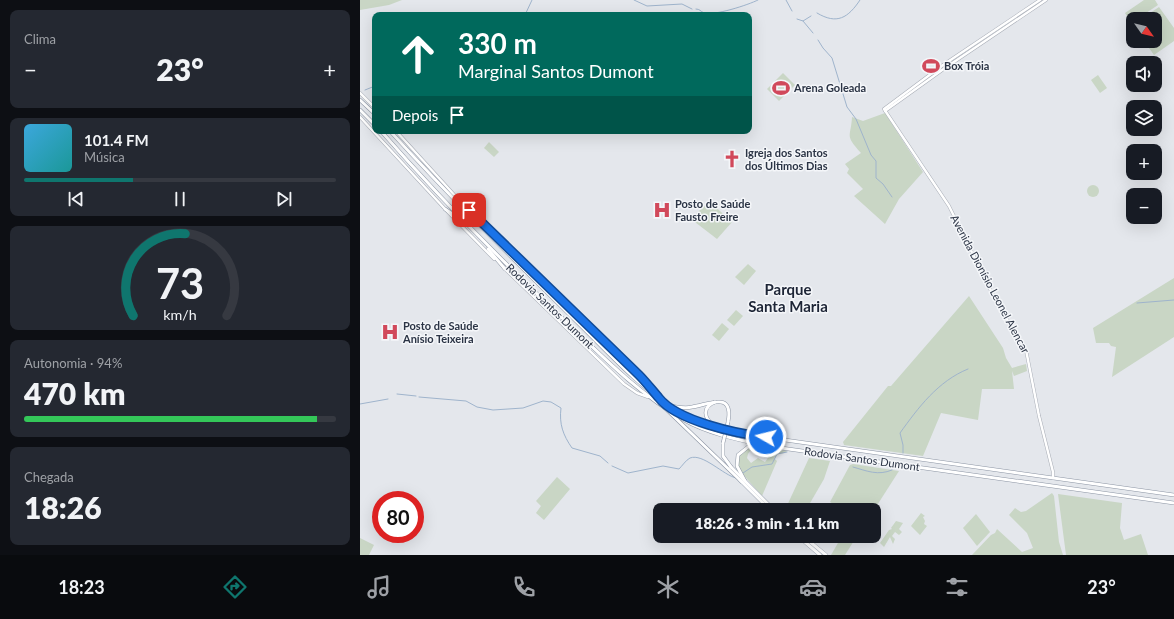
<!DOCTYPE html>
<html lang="pt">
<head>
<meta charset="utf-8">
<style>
	body { margin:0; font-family:Lato,sans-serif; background:#242831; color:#f1f3f6; height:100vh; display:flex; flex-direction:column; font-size:15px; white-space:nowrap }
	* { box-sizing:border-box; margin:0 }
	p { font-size:13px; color:#9ea1a6 }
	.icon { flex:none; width:22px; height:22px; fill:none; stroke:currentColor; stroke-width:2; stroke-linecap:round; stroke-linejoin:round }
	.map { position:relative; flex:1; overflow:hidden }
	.side { display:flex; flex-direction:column; gap:10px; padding:10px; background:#0d0f14; width:360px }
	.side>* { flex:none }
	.hud { position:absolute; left:12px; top:12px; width:380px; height:122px; border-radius:8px; box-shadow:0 4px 16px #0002; background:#00695c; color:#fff; overflow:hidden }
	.needle { width:26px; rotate:124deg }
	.controls { position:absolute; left:766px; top:12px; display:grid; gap:8px }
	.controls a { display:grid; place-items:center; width:36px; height:36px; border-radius:8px; background:#171b24; box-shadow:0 4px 16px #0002; font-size:20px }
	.speed { position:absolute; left:12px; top:491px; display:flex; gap:8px; font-size:20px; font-weight:700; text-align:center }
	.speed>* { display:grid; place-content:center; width:52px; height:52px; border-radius:50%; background:#171b24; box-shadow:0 4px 16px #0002; line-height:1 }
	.speed .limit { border:6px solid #d22; background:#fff; color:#111 }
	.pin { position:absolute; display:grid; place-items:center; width:34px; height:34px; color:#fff; margin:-17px; border-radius:8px; box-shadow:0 2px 6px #0006 }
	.me { position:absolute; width:44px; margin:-22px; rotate:278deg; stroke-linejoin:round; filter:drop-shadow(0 0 3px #0008) }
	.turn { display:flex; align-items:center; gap:14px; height:84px; padding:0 20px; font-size:18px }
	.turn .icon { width:52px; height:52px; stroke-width:2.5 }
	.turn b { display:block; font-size:28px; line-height:34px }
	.then { display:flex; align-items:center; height:38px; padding:0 20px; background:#0003; gap:8px; font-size:15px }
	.big { font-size:30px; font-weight:800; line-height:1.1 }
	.side .card { flex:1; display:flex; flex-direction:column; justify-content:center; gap:6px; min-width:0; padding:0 14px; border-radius:8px; background:#242831 }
	.side .dial { align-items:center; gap:0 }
	.dial svg { height:104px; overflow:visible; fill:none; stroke:#363941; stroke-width:7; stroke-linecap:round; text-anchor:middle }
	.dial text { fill:#f1f3f6; stroke:none }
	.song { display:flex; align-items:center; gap:12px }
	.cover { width:48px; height:48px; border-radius:6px; background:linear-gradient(135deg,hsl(200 70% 55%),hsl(180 70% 35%)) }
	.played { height:4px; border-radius:2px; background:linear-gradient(90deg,#0f766e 35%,#363941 35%) }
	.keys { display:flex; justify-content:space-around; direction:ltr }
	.heat { display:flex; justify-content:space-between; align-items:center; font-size:22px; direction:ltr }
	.charge { height:6px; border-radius:3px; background:linear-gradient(90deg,#34c759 94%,#363941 0) }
	.trip { position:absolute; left:293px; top:503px; width:228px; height:40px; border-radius:8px; background:#171b24; box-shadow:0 4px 16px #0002; font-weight:800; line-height:40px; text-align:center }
	.tab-bar { display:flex; height:64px; justify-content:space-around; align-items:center; background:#090b0e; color:#9ea1a6 }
	.tab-bar .icon { width:28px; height:28px }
	.tab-bar .selected { color:#0f766e }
	.tab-bar b { font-size:18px; color:#f1f3f6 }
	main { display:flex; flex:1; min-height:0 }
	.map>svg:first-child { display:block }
	.green { fill:#c9d6c5 }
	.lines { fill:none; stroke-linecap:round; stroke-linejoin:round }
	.stream { stroke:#9fb4cc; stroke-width:1 }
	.secondary-casing { stroke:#a9aeb7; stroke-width:3.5 }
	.primary-casing { stroke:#a3abb8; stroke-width:4 }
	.trunk-casing { stroke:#8b94a3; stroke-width:4 }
	.secondary { stroke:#fff; stroke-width:2.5 }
	.primary { stroke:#fff; stroke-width:3 }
	.trunk { stroke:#fff; stroke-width:3 }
	.trunk-bridge-casing { stroke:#8b94a3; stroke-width:4; stroke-linecap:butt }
	.trunk-bridge { stroke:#fff; stroke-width:3 }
	.route-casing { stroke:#114b97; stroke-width:10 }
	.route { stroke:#1a73e8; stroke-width:7 }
	.labels { text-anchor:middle; stroke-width:3; stroke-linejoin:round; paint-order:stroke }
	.poi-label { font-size:11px; font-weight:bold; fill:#2b3445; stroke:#f4f6f9; text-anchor:start }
	.street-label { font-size:11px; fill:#2b3445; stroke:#f4f6f9 }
	.district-label { font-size:15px; font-weight:bold; fill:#1d2536; stroke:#f4f6f9 }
</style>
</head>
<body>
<main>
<section class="side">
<div class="card"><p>Clima</p>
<div class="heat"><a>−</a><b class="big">23°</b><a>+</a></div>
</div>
<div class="card">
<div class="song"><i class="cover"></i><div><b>101.4 FM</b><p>Música</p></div></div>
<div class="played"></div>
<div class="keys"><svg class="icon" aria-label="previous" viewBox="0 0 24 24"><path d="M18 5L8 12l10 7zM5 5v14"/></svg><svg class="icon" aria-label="pause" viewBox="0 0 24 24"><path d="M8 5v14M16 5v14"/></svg><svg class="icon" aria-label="next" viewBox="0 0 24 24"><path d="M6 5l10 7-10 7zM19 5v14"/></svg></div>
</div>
<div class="card dial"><svg viewBox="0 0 100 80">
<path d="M14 69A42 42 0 1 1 86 69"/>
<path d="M14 69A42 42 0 0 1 54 6" stroke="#0f766e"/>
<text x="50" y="56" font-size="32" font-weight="700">73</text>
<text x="50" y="72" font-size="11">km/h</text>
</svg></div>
<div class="card"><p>Autonomia · 94%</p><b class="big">470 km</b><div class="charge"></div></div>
<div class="card"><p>Chegada</p><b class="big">18:26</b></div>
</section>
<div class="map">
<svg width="814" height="555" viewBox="0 0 814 555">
	<rect width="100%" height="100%" fill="#e4e7ec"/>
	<g class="green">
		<path d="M0,0H42L29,5L0,10Z"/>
		<path d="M784,0H795L798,5L777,19H773L771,23L765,13Z"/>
		<path d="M799,7L814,28V41L794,55L784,41H795V19H781Z"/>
		<path d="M423,73L435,85L419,101L407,89Z"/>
		<path d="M738,75L747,88L740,93L731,80Z"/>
		<path d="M525,113L563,172L539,199L525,224L494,196L503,189L487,173L489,169L485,164L501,153C484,134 491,138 492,117L503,121Z"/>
		<path d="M129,142L139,152L134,157L124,148Z"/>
		<circle cx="733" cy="191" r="6"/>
		<path d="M349,201L372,222L357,239L331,219Z"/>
		<path d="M388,264L396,271L384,285L375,277Z"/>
		<path d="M814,278V337L752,377L756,347L751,346L749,343H736L733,328Z"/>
		<path d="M609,296L643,348L646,358L652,368L666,364L667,371L654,376L652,371L654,389H622L618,420L581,413L563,456L484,445L483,442L528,386H531Z"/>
		<path d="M376,310L383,316L374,326L367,320Z"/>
		<path d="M362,323L369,329L359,341L352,335Z"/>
		<path d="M387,448H392L388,454L387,458L391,463L398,458L405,462L414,449L427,451L425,453L418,454L414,458L417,461L402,496L379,470L378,457Z"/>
		<path d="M449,458L470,461L464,479L446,510H425Z"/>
		<path d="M493,464L539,471L514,510H484L470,502L490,465Z"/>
		<path d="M197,477L210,489L184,520L176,513L181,506L176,501Z"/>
		<path d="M692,493L694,496L699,542L703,555H612L631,535L635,533L637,529L662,552L673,548L667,533L649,515L655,508L661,512L666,511Z"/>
		<path d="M698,494L762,503L760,528L764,540L781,534L788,555H706Z"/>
		<path d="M561,513L565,516L563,517L565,521L564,524L567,526L560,535L551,526Z"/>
		<path d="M616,514L630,532L617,546L603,528Z"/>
		<path d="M536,521L543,523L539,529L542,532L539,535L535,532L532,536L535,539L533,544L530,537L524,547L520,543L529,530L532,529L531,528Z"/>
		<path d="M482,536H497L485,555H471Z"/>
		<path d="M0,538L14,545L9,555H0Z"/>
	</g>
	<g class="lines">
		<g class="stream">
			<path d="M274,0L287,6L322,4L332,9"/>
			<path d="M426,0L432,11"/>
			<path d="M336,9C340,9 340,11 344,13C354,16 388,5 398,0"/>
			<path d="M457,13C477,25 488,18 500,0"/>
			<path d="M165,15L172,0"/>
			<path d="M437,19L443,21L451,16"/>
			<path d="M443,21L453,33"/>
			<path d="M458,40L463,48L472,58L487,107L496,119L511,155L516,161V178L523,184L532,197"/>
			<path d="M5,90L15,86"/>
			<path d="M777,303L814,300"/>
			<path d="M37,394L56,396"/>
			<path d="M59,397L106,401L117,407L133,410L163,408L183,401L191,402L201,408C199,424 203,435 212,448L240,456L248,463"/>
			<path d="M0,404L28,399"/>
			<path d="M543,453V445L540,433C558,408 578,381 608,369"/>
			<path d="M252,466L268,473L303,466L319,469C322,466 326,460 330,458C343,453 363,475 376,478"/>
			<path d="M493,467C507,471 518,476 532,470"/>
			<path d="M383,473L392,467L412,464L417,454L427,452"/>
		</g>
		<g class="secondary-casing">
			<g id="secondary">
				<path d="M680,0L583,65L524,109L589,206L638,305L666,350L679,416L693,472V478"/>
				<path d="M0,93L15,108"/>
				<path d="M525,111L585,68L686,0"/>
				<path d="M0,117L85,209L134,259"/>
				<path d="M36,131L98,199L139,240"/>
				<path d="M144,245L239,336"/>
				<path d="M144,268L264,384L277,393L288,397"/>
				<path d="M245,342L288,384L298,398"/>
			</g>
		</g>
		<g class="primary-casing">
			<g id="primary">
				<path d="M371,467L414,510"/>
				<path d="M380,480L410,510"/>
				<path d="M438,536L460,555"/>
				<path d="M443,536L466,555"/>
			</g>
		</g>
		<g class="trunk-casing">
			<g id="trunk">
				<path d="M0,100L15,114"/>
				<path d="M0,110L15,125"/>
				<path d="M21,131C77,195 137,256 199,315C239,353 276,392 324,420C349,434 379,440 407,446L814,503"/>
				<path d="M30,131C90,197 151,257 214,319C243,347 279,387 313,408C336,423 363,430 389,435L814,495"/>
				<path d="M85,209L97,217"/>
				<path d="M134,238L146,246"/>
				<path d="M128,249L145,269"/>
				<path d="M237,335L252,352"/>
				<path d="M311,406C318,407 325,409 332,407C348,405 374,390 368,422"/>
				<path d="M305,408L382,482"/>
				<path d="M353,425C344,418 342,407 355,402"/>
				<path d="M363,443V456L371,467"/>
				<path d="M385,481L377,466L378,455L388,447L402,446"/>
			</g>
		</g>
		<use href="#secondary" class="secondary"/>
		<use href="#primary" class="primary"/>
		<use href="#trunk" class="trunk"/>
		<g class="trunk-bridge-casing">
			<path id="trunk-bridge" d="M363,443L368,422"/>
		</g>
		<use href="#trunk-bridge" class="trunk-bridge"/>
	</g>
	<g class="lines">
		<g class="route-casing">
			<path id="route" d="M109,210L279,375C286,382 292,390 299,398C317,421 378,434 406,437"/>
		</g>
		<use href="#route" class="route"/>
	</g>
	<defs>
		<g id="stadium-bare" transform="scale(1.38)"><path d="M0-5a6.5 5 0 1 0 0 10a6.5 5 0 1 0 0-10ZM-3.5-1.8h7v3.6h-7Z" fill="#d1495b" stroke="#f4f6f9" stroke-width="2.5" paint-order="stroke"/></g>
		<g id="church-bare" transform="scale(1.38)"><path d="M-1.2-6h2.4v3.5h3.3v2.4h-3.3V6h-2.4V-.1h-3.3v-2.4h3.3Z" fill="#d1495b" stroke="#f4f6f9" stroke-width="2.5" paint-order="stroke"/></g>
		<g id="hospital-bare" transform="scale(1.38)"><path d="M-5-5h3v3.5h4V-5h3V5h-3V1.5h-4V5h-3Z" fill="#d1495b" stroke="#f4f6f9" stroke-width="2.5" paint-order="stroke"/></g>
	</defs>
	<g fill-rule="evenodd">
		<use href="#stadium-bare" x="571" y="66"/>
		<use href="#stadium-bare" x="421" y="88"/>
		<use href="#church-bare" x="372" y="159"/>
		<use href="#hospital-bare" x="302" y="210"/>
		<use href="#hospital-bare" x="30" y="332"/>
	</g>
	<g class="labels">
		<g class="poi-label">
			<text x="584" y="70">Box Tróia</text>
			<text x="434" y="92">Arena Goleada</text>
			<text x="385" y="157">Igreja dos Santos<tspan x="385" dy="13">dos Últimos Dias</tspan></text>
			<text x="315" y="208">Posto de Saúde<tspan x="315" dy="13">Fausto Freire</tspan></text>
			<text x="43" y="330">Posto de Saúde<tspan x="43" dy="13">Anísio Teixeira</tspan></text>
		</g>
		<g class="street-label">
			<text transform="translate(630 284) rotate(62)" y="4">Avenida Dionísio Leonel Alencar</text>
			<text transform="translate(190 306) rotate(44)" y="4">Rodovia Santos Dumont</text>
			<text transform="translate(502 459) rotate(8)" y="4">Rodovia Santos Dumont</text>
		</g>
		<g class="district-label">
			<text x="428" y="295">Parque<tspan x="428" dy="17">Santa Maria</tspan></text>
		</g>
	</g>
</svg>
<div class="controls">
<a><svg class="needle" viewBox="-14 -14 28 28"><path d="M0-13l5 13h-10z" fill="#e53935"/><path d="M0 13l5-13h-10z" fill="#9ea1a6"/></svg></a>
<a><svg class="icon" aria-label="sound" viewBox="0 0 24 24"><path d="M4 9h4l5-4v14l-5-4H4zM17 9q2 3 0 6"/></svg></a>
<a><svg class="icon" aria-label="layers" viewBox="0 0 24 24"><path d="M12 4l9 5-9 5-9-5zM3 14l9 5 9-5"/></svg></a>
<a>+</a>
<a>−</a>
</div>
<div class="speed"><div class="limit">80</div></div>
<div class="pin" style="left:109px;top:210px;background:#d93025"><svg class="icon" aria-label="arrive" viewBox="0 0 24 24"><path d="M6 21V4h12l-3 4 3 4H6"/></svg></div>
<svg class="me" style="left:406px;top:437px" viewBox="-20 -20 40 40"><circle r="17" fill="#1a73e8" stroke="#fff" stroke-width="3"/><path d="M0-11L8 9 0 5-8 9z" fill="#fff"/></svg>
<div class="trip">18:26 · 3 min · 1.1 km</div>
<div class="hud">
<div class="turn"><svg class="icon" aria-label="ahead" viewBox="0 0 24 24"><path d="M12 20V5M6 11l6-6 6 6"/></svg><div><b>330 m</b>Marginal Santos Dumont</div></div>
<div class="then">Depois<svg class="icon" aria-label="arrive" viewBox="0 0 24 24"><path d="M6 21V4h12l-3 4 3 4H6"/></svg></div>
</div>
</div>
</main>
<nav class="tab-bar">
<b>18:23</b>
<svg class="icon selected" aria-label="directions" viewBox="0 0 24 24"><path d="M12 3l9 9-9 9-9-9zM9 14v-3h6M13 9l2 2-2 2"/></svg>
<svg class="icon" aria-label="music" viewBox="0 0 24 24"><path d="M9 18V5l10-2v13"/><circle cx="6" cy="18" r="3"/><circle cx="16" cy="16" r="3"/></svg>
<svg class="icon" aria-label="phone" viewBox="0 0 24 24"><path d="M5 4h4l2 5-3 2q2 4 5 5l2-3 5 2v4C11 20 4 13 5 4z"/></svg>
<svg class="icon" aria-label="climate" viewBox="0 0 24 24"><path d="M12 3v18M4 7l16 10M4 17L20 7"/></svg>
<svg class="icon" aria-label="car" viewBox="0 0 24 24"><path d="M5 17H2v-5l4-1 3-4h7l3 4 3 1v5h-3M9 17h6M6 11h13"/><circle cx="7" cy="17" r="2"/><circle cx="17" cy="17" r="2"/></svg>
<svg class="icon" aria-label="filters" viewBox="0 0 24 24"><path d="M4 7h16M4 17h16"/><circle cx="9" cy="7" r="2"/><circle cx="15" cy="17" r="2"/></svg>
<b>23°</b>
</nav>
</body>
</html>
